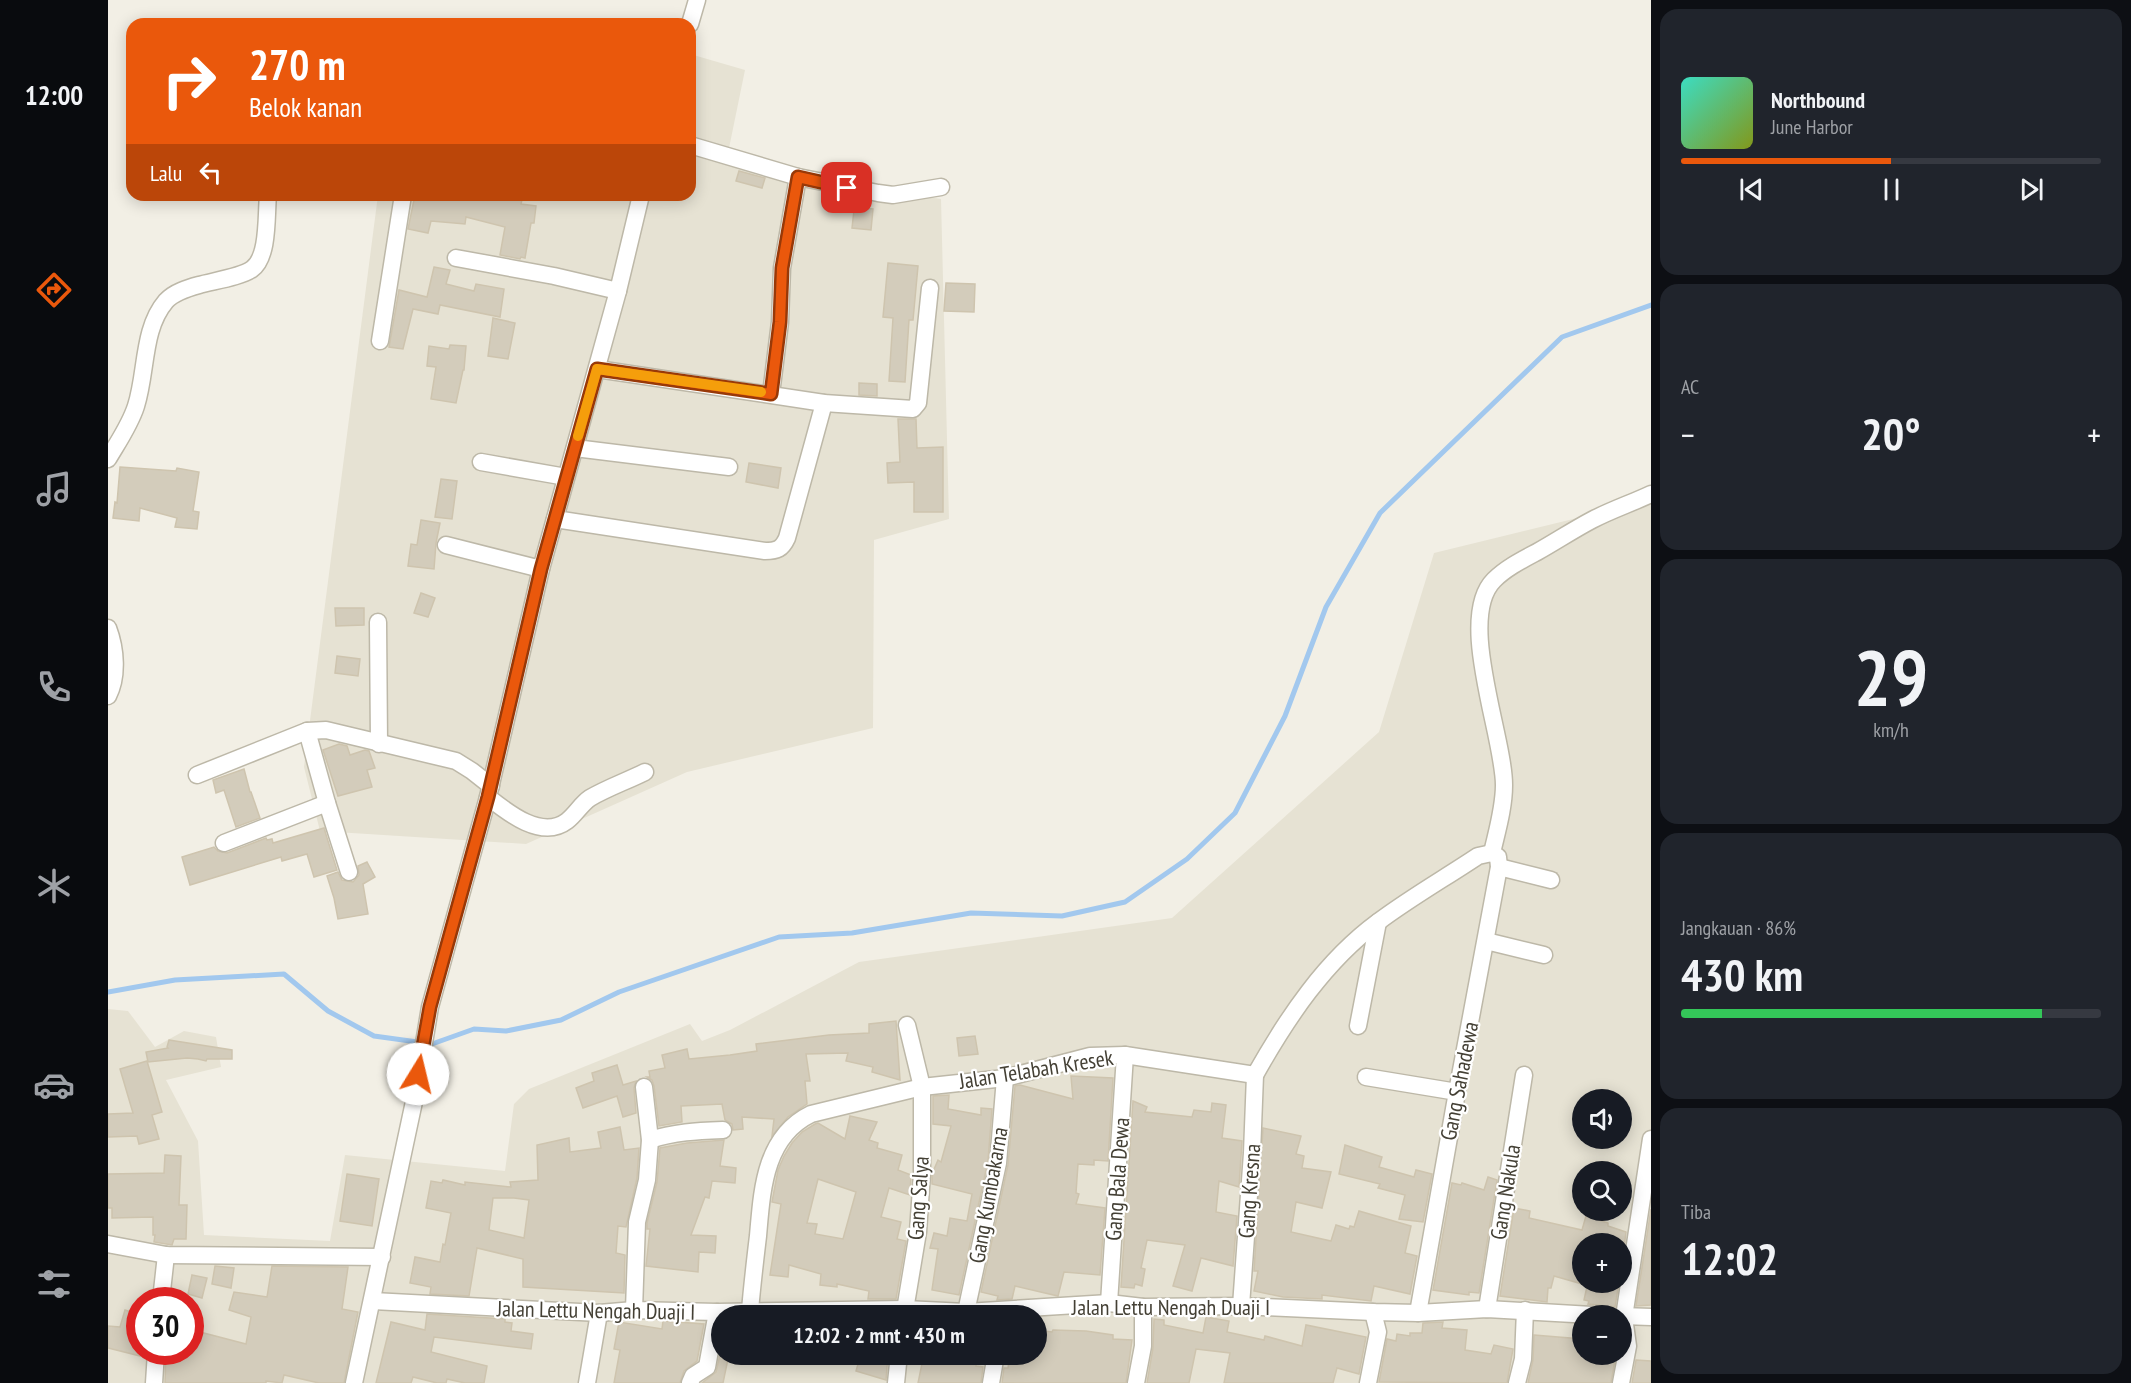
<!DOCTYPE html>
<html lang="id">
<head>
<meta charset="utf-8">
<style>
	body { margin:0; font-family:"PT Sans Narrow",sans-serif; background:#20242c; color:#f1f3f6; height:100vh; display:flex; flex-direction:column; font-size:22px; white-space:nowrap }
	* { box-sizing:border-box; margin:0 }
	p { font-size:20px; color:#9ea1a6 }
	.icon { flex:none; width:33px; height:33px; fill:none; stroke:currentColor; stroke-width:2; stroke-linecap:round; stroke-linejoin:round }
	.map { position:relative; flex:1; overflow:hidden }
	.side { display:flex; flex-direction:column; gap:9px; padding:9px; background:#0d0f14; width:480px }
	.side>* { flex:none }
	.hud { position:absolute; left:18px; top:18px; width:570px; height:183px; border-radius:18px; box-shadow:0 3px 15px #0003; background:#ea580c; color:#fff; overflow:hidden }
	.buttons { position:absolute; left:1464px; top:1089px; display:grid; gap:12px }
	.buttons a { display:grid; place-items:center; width:60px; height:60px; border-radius:50%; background:#171b24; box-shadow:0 3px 15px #0003; font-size:30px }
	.speed { position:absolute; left:18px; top:1287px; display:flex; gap:12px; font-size:30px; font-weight:700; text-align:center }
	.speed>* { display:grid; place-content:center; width:78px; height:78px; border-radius:50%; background:#171b24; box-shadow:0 3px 15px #0003; line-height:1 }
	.speed .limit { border:9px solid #d22; background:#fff; color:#111 }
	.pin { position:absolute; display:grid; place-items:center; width:51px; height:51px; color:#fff; margin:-26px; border-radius:12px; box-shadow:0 3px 9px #0006 }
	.me { position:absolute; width:66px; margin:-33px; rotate:9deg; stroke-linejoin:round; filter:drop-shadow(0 0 4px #0008) }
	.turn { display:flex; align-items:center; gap:21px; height:126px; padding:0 24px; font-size:27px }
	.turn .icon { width:78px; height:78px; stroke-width:2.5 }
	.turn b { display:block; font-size:42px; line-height:51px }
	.then { display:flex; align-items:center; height:57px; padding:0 24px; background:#0003; gap:12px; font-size:22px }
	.big { font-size:45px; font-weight:700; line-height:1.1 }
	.side .widget { flex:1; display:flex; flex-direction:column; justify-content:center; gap:9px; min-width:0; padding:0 21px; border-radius:18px; background:#20242c }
	.side .dial { align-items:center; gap:0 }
	.dial b { font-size:78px; line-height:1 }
	.song { display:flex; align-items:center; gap:18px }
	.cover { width:72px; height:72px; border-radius:9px; background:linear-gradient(135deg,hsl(170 70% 55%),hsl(70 70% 35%)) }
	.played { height:6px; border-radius:3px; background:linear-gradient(90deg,#ea580c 50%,#363941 50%) }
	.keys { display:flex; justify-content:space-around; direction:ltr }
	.heat { display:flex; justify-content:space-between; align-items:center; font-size:33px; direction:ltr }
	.charge { height:9px; border-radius:4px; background:linear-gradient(90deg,#34c759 86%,#363941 0) }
	.trip { position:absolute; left:603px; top:1305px; width:336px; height:60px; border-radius:30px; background:#171b24; box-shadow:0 3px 15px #0003; font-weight:700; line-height:60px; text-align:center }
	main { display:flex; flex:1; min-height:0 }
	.tabs { display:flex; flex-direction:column; width:108px; justify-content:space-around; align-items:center; background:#090b0e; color:#9ea1a6 }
	.tabs .icon { width:42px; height:42px }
	.tabs .active { color:#ea580c }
	.tabs b { font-size:27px; color:#f1f3f6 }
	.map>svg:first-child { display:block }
	.residential { fill:#e6e2d3; fill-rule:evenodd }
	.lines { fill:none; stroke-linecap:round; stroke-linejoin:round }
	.stream { stroke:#a2c8ee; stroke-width:5 }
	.building { fill:#d3ccbb; stroke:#cec4ae; stroke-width:1.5; fill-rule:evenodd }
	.street-casing { stroke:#bdb8a8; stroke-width:19 }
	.street { stroke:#fff; stroke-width:16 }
	.route-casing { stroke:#983908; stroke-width:15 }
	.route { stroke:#ea580c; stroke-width:10 }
	.slow { stroke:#f59e0b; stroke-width:10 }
	.labels { text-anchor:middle; stroke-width:4.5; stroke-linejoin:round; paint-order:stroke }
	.street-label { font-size:22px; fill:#444035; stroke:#fff }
</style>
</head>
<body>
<main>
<nav class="tabs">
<b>12:00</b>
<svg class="icon active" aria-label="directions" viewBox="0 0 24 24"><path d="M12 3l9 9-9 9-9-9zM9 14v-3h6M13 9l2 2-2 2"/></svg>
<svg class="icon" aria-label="music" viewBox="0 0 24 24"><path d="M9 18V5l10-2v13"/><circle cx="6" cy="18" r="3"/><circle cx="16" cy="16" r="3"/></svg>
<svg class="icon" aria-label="phone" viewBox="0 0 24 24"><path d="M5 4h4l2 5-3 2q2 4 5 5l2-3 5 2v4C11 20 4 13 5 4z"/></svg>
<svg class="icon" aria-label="climate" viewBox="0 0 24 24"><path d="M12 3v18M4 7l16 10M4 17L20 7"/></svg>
<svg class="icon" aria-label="car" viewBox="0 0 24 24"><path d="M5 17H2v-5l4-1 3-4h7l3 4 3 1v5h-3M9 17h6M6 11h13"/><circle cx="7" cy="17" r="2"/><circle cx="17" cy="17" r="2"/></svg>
<svg class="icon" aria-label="filters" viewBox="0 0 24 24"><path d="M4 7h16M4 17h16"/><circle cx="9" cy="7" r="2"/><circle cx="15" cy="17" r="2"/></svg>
</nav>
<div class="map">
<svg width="1543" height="1383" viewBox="0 0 1543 1383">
	<rect width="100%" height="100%" fill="#f2efe5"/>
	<g class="residential">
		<path d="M582,54L637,70L620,153L750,186L833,199L841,519L766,540L765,728L579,772L418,844L212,831L196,767L270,195H582Z"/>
		<path d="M1543,500V1383H0V1009L20,1011L47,1047L76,1031L108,1037L113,1067L58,1080L90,1141L96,1235L222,1241L237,1155L397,1171L406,1104L421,1089L582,1024L594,1041L622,1030L751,962L1064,918L1271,732L1326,553ZM1474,1100H1514V1138H1474ZM1474,1172H1514V1210H1474ZM1474,1244H1514V1282H1474ZM32,1300H82V1352H32ZM614,1316H928V1354H614ZM1474,1316H1514V1354H1474Z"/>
	</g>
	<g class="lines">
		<path class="stream" d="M0,992L67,980L176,974L220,1011L266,1036L324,1044L366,1029L398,1031L453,1020L511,992L671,937L744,933L863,913L954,916L1017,902L1079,859L1127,813L1177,716L1218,607L1272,513L1454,337L1543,305"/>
	</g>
	<g class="building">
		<path d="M631,171L657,178L654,188L628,181Z"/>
		<path d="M307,195H415L413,204L428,206L426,223H423L417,258L413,257L412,259L392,255L397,227L358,217L357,224L323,221L320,233L300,229Z"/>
		<path d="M729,195L757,201L756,208L765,209L763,230L744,228L746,210L727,206Z"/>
		<path d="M780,263L810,266L805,320H801L797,382L781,381L785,318L775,317Z"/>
		<path d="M326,267L342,270L338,284L366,291L368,284L396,289L392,317L332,305L330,314L305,309L295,349L281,347L291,290L319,297Z"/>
		<path d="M838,283L867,284L866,312L836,311Z"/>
		<path d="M385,318L407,323L400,359L380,356Z"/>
		<path d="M342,345L358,346L356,370H355L348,403L323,399L328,367L319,366L321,346L341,349Z"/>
		<path d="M751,383L769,384V396L751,395Z"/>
		<path d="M790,419H808L809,448L835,447V512H806V482L780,483L779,463L792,462Z"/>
		<path d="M641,463L673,468L670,488L638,482Z"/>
		<path d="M12,467L68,471L69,468L91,472L85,511L91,512L89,529L67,527L69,518L32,508L31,521L5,518L7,502L9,503Z"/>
		<path d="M333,479L349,481L344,519L327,517Z"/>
		<path d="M313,520L332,523L328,543L326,569L300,566L303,544L309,545Z"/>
		<path d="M313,593L327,598L320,617L306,613Z"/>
		<path d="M227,608H256V625L228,626Z"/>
		<path d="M229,656L252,659L250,676L227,673Z"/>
		<path d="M231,744L239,746L242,755L257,750L261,751L267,768L259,770L264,787L230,796L215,750Z"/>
		<path d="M136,769L142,792H143L152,818L128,827L116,790L108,793L105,780Z"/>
		<path d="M216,828L229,870L206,877L199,854L174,861L173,857L82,885L74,857L106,847L110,851L119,853L158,838L159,840L164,839L165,843Z"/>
		<path d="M259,862L267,877L255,884L260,914L230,919L226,898L219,876L230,872L234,880L245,882L251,875L250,866Z"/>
		<path d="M788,1021L792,1080L764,1072L765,1067L738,1061L740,1053L698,1054L702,1081H697L699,1104L680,1117L664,1136L666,1119L634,1117L635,1129L625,1130L624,1124L617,1120L614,1104L573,1106L574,1122L551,1126L546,1086L544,1080L539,1077H542L541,1071L557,1068L554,1055L579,1049L581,1059L622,1055L649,1051L648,1044L721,1035L761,1033V1024Z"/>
		<path d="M867,1036L870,1054L851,1056L849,1038Z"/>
		<path d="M61,1040L124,1050V1059H99L98,1061L90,1059L79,1058L40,1062L38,1052L60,1048L59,1047Z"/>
		<path d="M39,1061L54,1112L44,1115L51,1139L31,1144L29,1136L0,1137V1114L25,1113L12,1069Z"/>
		<path d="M509,1065L515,1085L528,1081L526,1088L528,1113L515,1117L509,1096L475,1108L468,1088L486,1081L484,1073Z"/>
		<path d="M963,1076L1005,1078L1000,1161L986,1160V1165L970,1164L968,1193L971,1194L968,1204L997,1208L992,1275L956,1272L950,1296L907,1286L904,1299L889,1300L890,1296L873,1292L900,1165L907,1086L912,1085L965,1099Z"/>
		<path d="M841,1095L840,1109L873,1115V1108L884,1109L880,1161L851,1295L824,1290L830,1249L822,1248L826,1233L839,1236L842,1218L859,1221L864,1194L824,1184V1174L830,1160L833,1162L843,1126L825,1124V1096Z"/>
		<path d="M1025,1101L1039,1107L1037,1112L1084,1117L1086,1110L1103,1112L1104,1103L1118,1105L1114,1138L1134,1141L1131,1187L1111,1181L1108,1212L1129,1216L1125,1266L1093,1258L1084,1291L1065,1286L1077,1245L1039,1240L1033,1268L1037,1269L1034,1286L1027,1284L1026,1288L1013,1287Z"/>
		<path d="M742,1116L769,1122L761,1140L770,1143L769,1148L794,1155L790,1170L803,1175L802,1195L781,1188L773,1217L793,1222L789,1239L798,1241L788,1299H760L761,1291L729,1284V1287L712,1285L713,1274L681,1265L680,1277L662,1275L673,1204L664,1202L670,1170L676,1156L684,1143L694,1132L707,1124L710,1123L737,1139ZM710,1179L748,1192L735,1239L707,1234L709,1224L699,1223Z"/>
		<path d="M512,1127L516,1150L531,1148L529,1178L518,1227L510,1226L508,1253L517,1255L516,1293L415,1287V1259L369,1248L361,1296L322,1294L323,1287L302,1283L307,1257L332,1262L335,1244L337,1245L343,1213L318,1208L323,1181L334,1183L335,1180L357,1185V1182L403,1187L402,1182L430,1180L429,1145L461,1138L462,1152L493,1148L490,1132ZM385,1198H406L421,1200L416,1238L381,1230Z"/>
		<path d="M1155,1128L1193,1136L1188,1154L1196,1156L1194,1168L1223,1172L1214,1208L1188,1202L1183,1232L1223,1241L1228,1225L1241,1229L1242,1226L1246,1227L1251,1211L1303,1226L1297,1253L1309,1256L1302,1294L1266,1286L1263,1301L1214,1295V1299L1175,1297L1146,1291L1150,1271H1146Z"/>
		<path d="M616,1140L612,1166L628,1168L627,1183L604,1181L601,1198L597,1197L583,1235L608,1236L607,1253L591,1252L590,1272L538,1266L542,1229H539V1223L549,1182L552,1148L579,1143Z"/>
		<path d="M1237,1145L1274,1157L1271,1167L1306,1177L1308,1170L1324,1174L1315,1222L1291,1219L1297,1195L1270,1188L1272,1184L1231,1174Z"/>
		<path d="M57,1155L73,1156L71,1205H79L78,1239H66L64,1245L46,1242L47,1235H45V1217L4,1218V1208H0V1174L56,1173Z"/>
		<path d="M239,1174L271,1179L264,1226L232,1221Z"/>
		<path d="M1380,1177L1389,1180L1371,1293L1361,1292V1295L1325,1290L1344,1183L1353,1185L1354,1183L1376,1190Z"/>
		<path d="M1406,1208L1422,1211L1421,1218L1474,1230L1478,1216L1500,1223V1226L1518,1232L1514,1263V1244H1474V1284L1446,1276L1443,1288H1440L1439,1302L1392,1296Z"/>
		<path d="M1543,1209V1305L1528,1306Z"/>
		<path d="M107,1266L126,1268L123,1288L104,1284Z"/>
		<path d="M164,1266L240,1267L234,1309L250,1312L236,1383H211L176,1375L174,1383L158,1381V1383H57L58,1352H82L88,1331L138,1344L143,1317L121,1310L126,1292L159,1297Z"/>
		<path d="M84,1275L99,1278L94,1298L80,1294Z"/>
		<path d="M1480,1282H1511L1507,1307L1480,1304L1481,1301L1476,1300Z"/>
		<path d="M17,1310L30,1314L25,1333L32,1335V1356L0,1348V1326L12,1327Z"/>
		<path d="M319,1314L397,1319V1322L404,1323L403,1331L425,1334L423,1349L326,1337L323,1352L379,1366L376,1383H357L339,1379L338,1383H329L305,1377L303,1383H268L283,1322L317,1330Z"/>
		<path d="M1098,1317L1121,1321L1119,1332L1156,1340L1157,1336L1194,1346L1198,1325L1258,1337L1251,1374L1229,1368L1225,1383H1116L1122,1353L1088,1349L1081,1383H1039L1045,1348L1046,1319L1056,1320V1325L1095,1333Z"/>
		<path d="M555,1321L596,1324L589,1361L576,1371L572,1383H506L512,1350L506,1349L511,1322L554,1329Z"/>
		<path d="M1335,1322L1334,1328L1359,1330L1357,1350L1383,1354L1386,1345L1405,1349L1399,1383L1271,1382L1279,1339L1288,1341L1289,1334L1302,1336V1333H1314L1315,1323Z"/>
		<path d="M928,1330L944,1332L945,1330L978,1331L1005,1335V1339L1024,1340L1018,1383H894L896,1368H900L902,1354H928Z"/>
		<path d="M1426,1335L1474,1339V1354H1508L1503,1383H1420L1425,1360Z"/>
		<path d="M614,1346V1354H621L615,1383H594L608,1372Z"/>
		<path d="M753,1354H780L778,1380L748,1371Z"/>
		<path d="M816,1354H869L868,1366L875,1367L873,1383H810Z"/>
		<path d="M1528,1360L1543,1361V1383H1524Z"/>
	</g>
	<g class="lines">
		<g class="street-casing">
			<g id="street">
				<path d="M582,24L589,0"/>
				<path d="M582,145L690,177L770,193L785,195L833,187"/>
				<path d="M348,258L446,276L510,291"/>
				<path d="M272,341L295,195"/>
				<path d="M489,369L716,403L805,409L810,403L822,288"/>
				<path d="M663,394L672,322L674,268L690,177"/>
				<path d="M467,448L621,467"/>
				<path d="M0,459C10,442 22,425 28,406C39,372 34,329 58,301C66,292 80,288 91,285C105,281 133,277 144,269C161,257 158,215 160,195"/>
				<path d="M373,462L458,477"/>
				<path d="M447,519L657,551C669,551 674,549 679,538L716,403"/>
				<path d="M338,545L433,569"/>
				<path d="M270,622L271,744"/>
				<path d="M0,628C8,649 10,677 0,696"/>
				<path d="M89,775L199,731"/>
				<path d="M380,797C400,813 434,840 459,821C468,814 473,804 482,798C499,788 519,781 537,772"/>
				<path d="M116,843L219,803"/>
				<path d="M1384,853C1389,831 1396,808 1396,785C1396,736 1348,618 1386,580C1398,568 1414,560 1429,552C1447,542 1465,530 1484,520C1503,510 1524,503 1543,494"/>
				<path d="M1391,867L1443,880"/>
				<path d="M241,872L219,803L199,731L218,730L348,761L364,771L383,786"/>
				<path d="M1378,941L1436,955"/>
				<path d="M1250,1026L1270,922"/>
				<path d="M1258,1077L1349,1092"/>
				<path d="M542,1140C566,1132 589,1131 615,1130"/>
				<path d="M0,1244L58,1255L274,1257"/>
				<path d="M53,1300L58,1255"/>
				<path d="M265,1301L491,1313L526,1310L609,1312L797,1309L858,1312L1001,1303L1035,1307L1133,1306L1265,1312L1310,1313L1379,1309L1501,1316"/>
				<path d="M1001,1303L1017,1055"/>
				<path d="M1133,1306L1144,1153L1147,1075"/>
				<path d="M1379,1309L1416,1075"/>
				<path d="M526,1310L529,1222L539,1180L542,1140L536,1087"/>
				<path d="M642,1311C644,1286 647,1261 650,1236C654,1191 656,1137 703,1114L814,1087L897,1078L982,1056L1017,1055L1147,1075C1179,1018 1217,961 1270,922C1302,898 1337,878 1370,856L1384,853"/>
				<path d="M858,1312L890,1163L897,1078"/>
				<path d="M1310,1313L1349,1092L1391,867L1390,857L1384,853"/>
				<path d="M796,1316L810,1232L814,1173V1087L799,1025"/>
				<path d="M1514,1316L1543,1317"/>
				<path d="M46,1383L48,1352"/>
				<path d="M246,1383L307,1097L322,1007L380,797L433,569L510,291L533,195"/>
				<path d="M479,1383L491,1313"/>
				<path d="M582,1383L585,1376L599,1367L609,1312"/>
				<path d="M788,1383L791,1354"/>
				<path d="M883,1383L888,1354"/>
				<path d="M1028,1383L1035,1346V1307"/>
				<path d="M1260,1383L1270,1332L1265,1312"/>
				<path d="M1409,1383L1415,1359L1417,1310"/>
				<path d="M1513,1383L1520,1346L1516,1317L1543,1139"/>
			</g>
		</g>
		<use href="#street" class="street"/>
	</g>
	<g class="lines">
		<g class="route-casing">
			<path id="route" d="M310,1074L322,1007L380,797L433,569L489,369L663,394L672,322L674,268L690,177L739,188"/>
		</g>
		<use href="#route" class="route"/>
		<path class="slow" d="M470,436L489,369L653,392"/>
	</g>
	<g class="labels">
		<g class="street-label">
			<text transform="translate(928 1069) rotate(-9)" y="8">Jalan Telabah Kresek</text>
			<text transform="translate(1351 1081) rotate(-79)" y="8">Gang Sahadewa</text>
			<text transform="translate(1009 1179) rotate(-86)" y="8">Gang Bala Dewa</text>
			<text transform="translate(1141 1191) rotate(-86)" y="8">Gang Kresna</text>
			<text transform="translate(1397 1192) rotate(-81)" y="8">Gang Nakula</text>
			<text transform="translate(880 1195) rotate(-80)" y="8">Gang Kumbakarna</text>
			<text transform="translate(810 1198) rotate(-86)" y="8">Gang Salya</text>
			<text x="1063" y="1315">Jalan Lettu Nengah Duaji I</text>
			<text transform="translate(488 1310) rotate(1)" y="8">Jalan Lettu Nengah Duaji I</text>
		</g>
	</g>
</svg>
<div class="buttons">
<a><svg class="icon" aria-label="sound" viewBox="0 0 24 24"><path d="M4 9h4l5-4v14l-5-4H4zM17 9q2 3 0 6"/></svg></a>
<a><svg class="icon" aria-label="search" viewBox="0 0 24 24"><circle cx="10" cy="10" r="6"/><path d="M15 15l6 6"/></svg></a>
<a>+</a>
<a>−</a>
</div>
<div class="speed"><div class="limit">30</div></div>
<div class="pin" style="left:739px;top:188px;background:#d93025"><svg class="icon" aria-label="arrive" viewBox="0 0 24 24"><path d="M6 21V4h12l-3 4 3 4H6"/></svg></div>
<svg class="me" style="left:310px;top:1074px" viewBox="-20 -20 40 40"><circle r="19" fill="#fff"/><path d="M0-13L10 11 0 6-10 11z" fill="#ea580c"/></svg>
<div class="trip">12:02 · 2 mnt · 430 m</div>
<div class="hud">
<div class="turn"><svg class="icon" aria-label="right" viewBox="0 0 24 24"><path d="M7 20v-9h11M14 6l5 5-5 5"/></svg><div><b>270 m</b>Belok kanan</div></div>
<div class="then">Lalu<svg class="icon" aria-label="left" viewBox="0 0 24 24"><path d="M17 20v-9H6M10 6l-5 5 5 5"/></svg></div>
</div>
</div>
<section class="side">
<div class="widget">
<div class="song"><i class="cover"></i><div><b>Northbound</b><p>June Harbor</p></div></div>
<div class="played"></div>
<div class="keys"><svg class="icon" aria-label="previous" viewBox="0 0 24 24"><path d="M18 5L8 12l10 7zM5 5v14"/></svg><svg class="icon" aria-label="pause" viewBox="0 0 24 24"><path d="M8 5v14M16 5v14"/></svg><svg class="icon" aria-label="next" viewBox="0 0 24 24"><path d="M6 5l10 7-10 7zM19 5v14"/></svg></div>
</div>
<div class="widget"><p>AC</p>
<div class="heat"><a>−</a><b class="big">20°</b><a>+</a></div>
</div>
<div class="widget dial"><b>29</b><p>km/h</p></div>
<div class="widget"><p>Jangkauan · 86%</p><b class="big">430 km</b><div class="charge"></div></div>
<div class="widget"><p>Tiba</p><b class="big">12:02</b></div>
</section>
</main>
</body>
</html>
